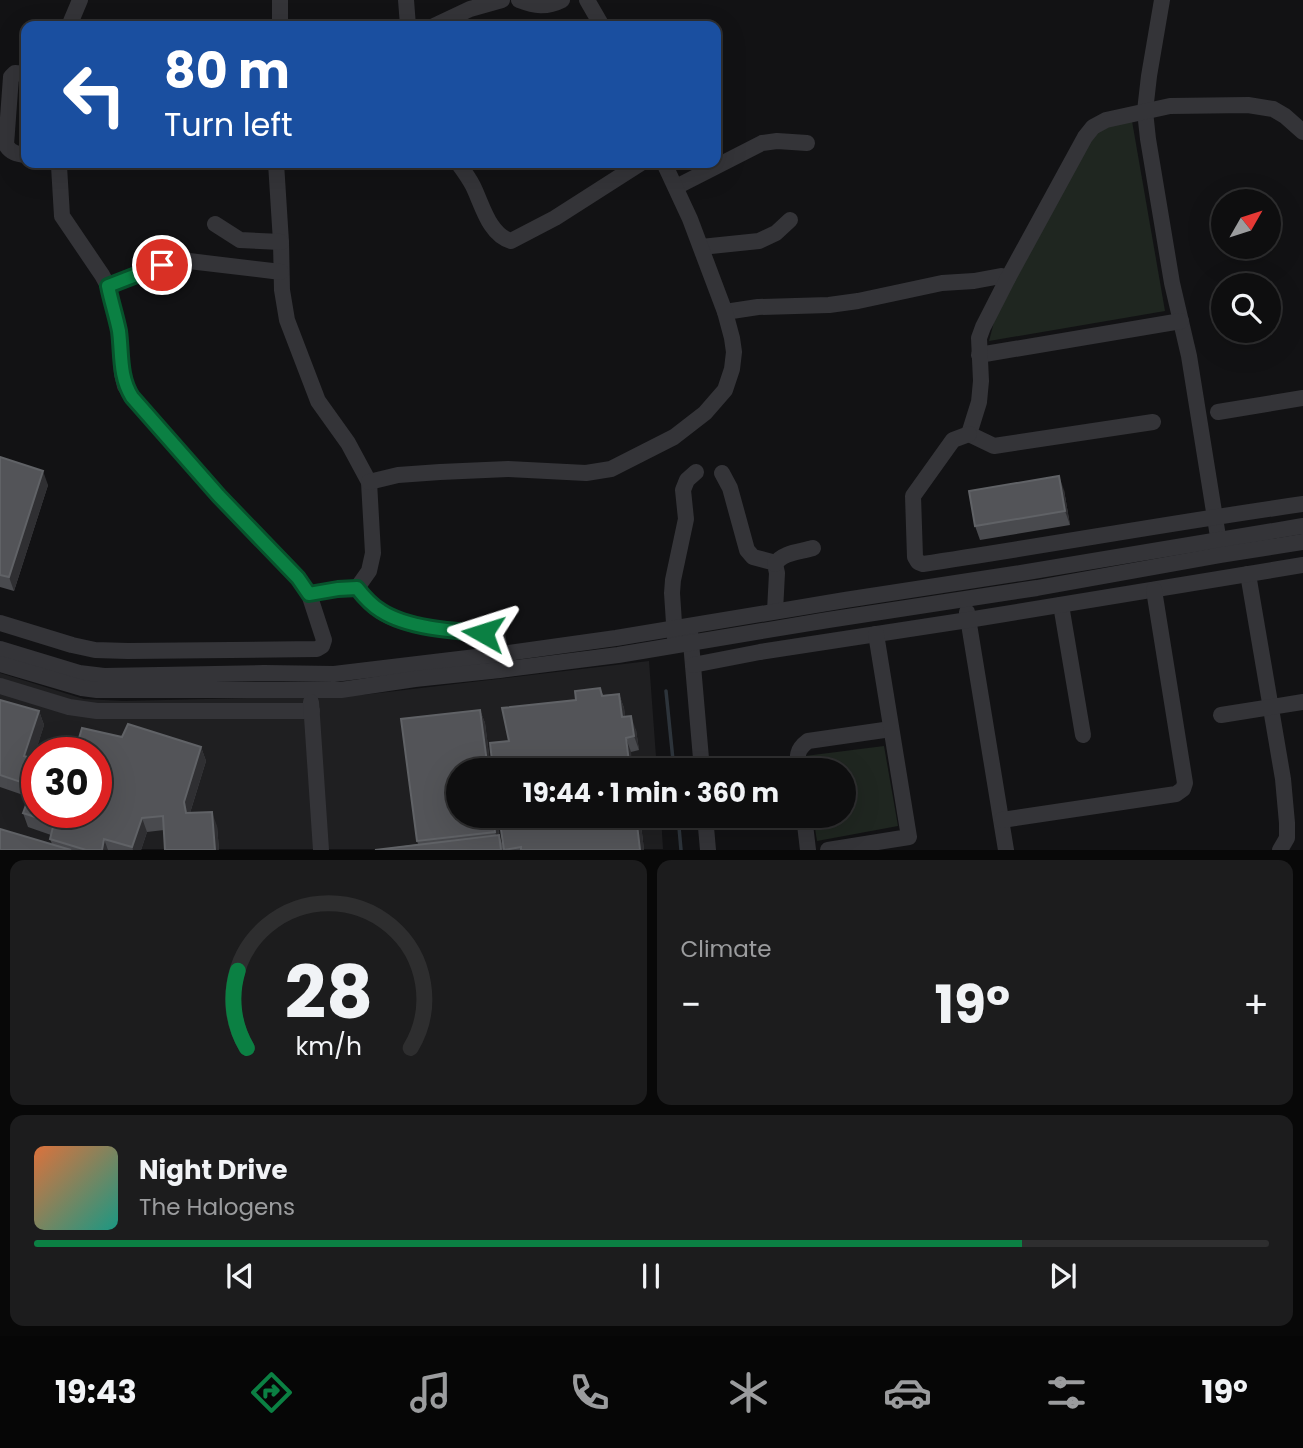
<!DOCTYPE html>
<html lang="en">
<head>
<meta charset="utf-8">
<style>
	body { margin:0; font-family:Poppins,sans-serif; background:#1c1c1d; color:#f1f3f6; height:100vh; display:flex; flex-direction:column; font-size:26px; white-space:nowrap }
	* { box-sizing:border-box; margin:0 }
	p { font-size:23px; color:#9b9c9e }
	.icon { flex:none; width:38px; height:38px; fill:none; stroke:currentColor; stroke-width:2; stroke-linecap:round; stroke-linejoin:round }
	.map { position:relative; height:850px; overflow:hidden }
	.side { display:flex; flex-direction:column; gap:10px; padding:10px; background:#080808; flex:1 }
	.side>* { flex:none }
	.banner { position:absolute; left:21px; top:21px; width:700px; height:147px; border-radius:14px; box-shadow:0 7px 28px #0002,0 0 0 2px #2e2e2f; background:#1a4fa0; color:#fff; overflow:hidden }
	.needle { width:46px; rotate:51deg }
	.fabs { position:absolute; left:1211px; top:189px; display:grid; gap:14px }
	.fabs a { display:grid; place-items:center; width:70px; height:70px; border-radius:50%; background:#0e0e0f; box-shadow:0 7px 28px #0002,0 0 0 2px #2e2e2f; font-size:35px }
	.speed { position:absolute; left:21px; top:737px; display:flex; gap:14px; font-size:35px; font-weight:700; text-align:center }
	.speed>* { display:grid; place-content:center; width:91px; height:91px; border-radius:50%; background:#0e0e0f; box-shadow:0 7px 28px #0002,0 0 0 2px #2e2e2f; line-height:1 }
	.speed .limit { border:10px solid #d22; background:#fff; color:#111 }
	.pin { position:absolute; display:grid; place-items:center; width:60px; height:60px; color:#fff; margin:-30px; border:4px solid #fff; border-radius:50%; box-shadow:0 2px 7px #0007 }
	.me { position:absolute; width:77px; margin:-38px; rotate:276deg; stroke-linejoin:round; filter:drop-shadow(0 0 5px #0008) }
	.turn { display:flex; align-items:center; gap:24px; height:147px; padding:0 28px; font-size:32px }
	.turn .icon { width:91px; height:91px; stroke-width:2.5 }
	.turn b { display:block; font-size:49px; line-height:60px }
	.big { font-size:52px; font-weight:700; line-height:1.1 }
	.side .card { flex:1; display:flex; flex-direction:column; justify-content:center; gap:10px; min-width:0; padding:0 24px; border-radius:14px; background:#1c1c1d }
	.side .dial { align-items:center; gap:0 }
	.dial svg { height:182px; overflow:visible; fill:none; stroke:#2e2e2f; stroke-width:7; stroke-linecap:round; text-anchor:middle }
	.dial text { fill:#f1f3f6; stroke:none }
	.song { display:flex; align-items:center; gap:21px }
	.cover { width:84px; height:84px; border-radius:10px; background:linear-gradient(135deg,hsl(20 70% 55%),hsl(170 70% 35%)) }
	.played { height:7px; border-radius:4px; background:linear-gradient(90deg,#0b8043 80%,#2e2e2f 80%) }
	.keys { display:flex; justify-content:space-around; direction:ltr }
	.heat { display:flex; justify-content:space-between; align-items:center; font-size:38px; direction:ltr }
	.side .tiles { flex:1; display:grid; gap:10px; grid-template-columns:1fr 1fr }
	.card:last-child { grid-column:span 2 }
	.trip { position:absolute; left:446px; top:758px; width:410px; height:70px; border-radius:35px; background:#0e0e0f; box-shadow:0 7px 28px #0002,0 0 0 2px #2e2e2f; font-weight:700; line-height:70px; text-align:center }
	.tabs { display:flex; height:112px; justify-content:space-around; align-items:center; background:#060606; color:#9b9c9e }
	.tabs .icon { width:49px; height:49px }
	.tabs .selected { color:#0b8043 }
	.tabs b { font-size:32px; color:#f1f3f6 }
	.map>svg:first-child { display:block }
	.built { fill:#1f1f21; fill-rule:evenodd }
	.green { fill:#1f2620 }
	.lines { fill:none; stroke-linecap:round; stroke-linejoin:round }
	.stream { stroke:#2d343b; stroke-width:3.5 }
	.minor { stroke:#343438; stroke-width:16 }
	.wall { fill:#494a4e }
	.shaded-wall { fill:#2f2f32 }
	.building { fill:#535458; stroke:#606266; stroke-width:2 }
	.route-casing { stroke:#07532c; stroke-width:18 }
	.route { stroke:#0b8043; stroke-width:12 }
</style>
</head>
<body>
<div class="map">
<svg width="1303" height="850" viewBox="0 0 1303 850">
	<rect width="100%" height="100%" fill="#121214"/>
	<path class="built" d="M649,661L657,770H458V816H661L663,849H0V673L84,699L124,701L362,695ZM37,752H96V812H37Z"/>
	<g class="green">
		<path d="M1132,121L1165,311L989,341L994,322L1012,281L1092,134L1104,126Z"/>
		<path d="M884,746L898,826L817,841L813,816H844V770H807L805,756Z"/>
	</g>
	<g class="lines">
		<g class="stream">
			<path d="M666,691L674,770"/>
			<path d="M678,816L681,850"/>
		</g>
		<g class="minor">
			<path d="M280,0V26"/>
			<path d="M406,0L408,26"/>
			<path d="M519,0C535,6 546,8 562,0"/>
			<path d="M587,0L602,26"/>
			<path d="M1162,0L1149,76L1145,111L1148,139L1172,283L1189,356L1220,549"/>
			<path d="M69,26L80,0"/>
			<path d="M434,26L470,9L502,0"/>
			<path d="M26,74L15,73L11,77L6,145C11,153 17,154 26,155"/>
			<path d="M276,163L281,242L282,290L287,320L318,401L348,443L369,482L373,553L369,571L357,588"/>
			<path d="M458,163C463,170 469,178 473,186C482,204 489,235 511,241L555,218L641,163"/>
			<path d="M676,187L762,143L777,141L807,143"/>
			<path d="M215,224L240,240L281,242"/>
			<path d="M701,247L759,241L776,233L790,220"/>
			<path d="M189,261L281,272"/>
			<path d="M108,286L162,265"/>
			<path d="M725,312L758,307L829,305L858,301L942,283L974,281L1001,276L1008,278"/>
			<path d="M979,355L1181,321"/>
			<path d="M1218,412L1303,398"/>
			<path d="M1153,422L994,446L969,434L979,402L981,381L979,338L983,327L1008,278L1085,137L1093,127L1106,120L1170,106L1248,105L1273,109L1285,116L1303,132"/>
			<path d="M969,434L953,440L913,496L915,557L918,562L923,564C1050,545 1176,522 1303,504"/>
			<path d="M722,473L730,488L747,550L753,557L772,562L775,564L777,573L775,611"/>
			<path d="M369,482L398,475L440,472L508,469L586,473L611,469L674,437L705,413L725,390L732,369L734,352L732,338L725,312L690,219L664,163"/>
			<path d="M775,564C783,552 800,552 813,548"/>
			<path d="M1248,574L1283,779L1287,823V838L1280,850"/>
			<path d="M357,588C364,597 371,605 380,611C409,630 463,632 497,634L501,654"/>
			<path d="M309,594L338,589L357,588"/>
			<path d="M1061,605L1083,735"/>
			<path d="M967,612L1006,850"/>
			<path d="M0,623L72,645L95,650L128,651L317,649L322,646L324,640L309,594L298,577L219,496L132,397L125,386L122,374L119,331L108,286L102,275L62,216L59,166L57,163"/>
			<path d="M690,631L702,770"/>
			<path d="M675,638L672,593L673,580L686,519L683,490L687,480L696,472"/>
			<path d="M0,649L79,673L104,676L264,673L334,674L501,654L616,638L845,600L1021,573L1303,526"/>
			<path d="M0,664L82,688L97,690H341L415,679L500,670L618,655L828,620L1037,588L1221,555L1303,542"/>
			<path d="M693,665L760,652L968,620L1303,565"/>
			<path d="M0,686L69,707L97,711H312"/>
			<path d="M311,702L321,850"/>
			<path d="M1221,715L1303,702"/>
			<path d="M799,770C797,756 796,750 808,741L891,729"/>
			<path d="M705,816L708,850"/>
			<path d="M804,816L808,850"/>
			<path d="M1002,820L1176,794L1183,789L1185,783L1154,590"/>
			<path d="M828,850L909,837L876,634"/>
		</g>
	</g>
	<g class="wall">
		<path d="M0,457L48,485L14,591L0,587Z"/>
		<path d="M1064,490L1070,525L980,540L975,526Z"/>
		<path d="M600,688L603,695L619,694L624,708L625,717L636,730L639,750L631,752L509,741L576,700Z"/>
		<path d="M0,700L39,711L44,725L33,759L37,812L122,737L201,747L206,761L190,813L217,826L219,850H165L164,830L147,832L141,850H0L52,844L50,839L51,835L28,827L23,813L29,797L0,787Z"/>
		<path d="M480,710L485,723L491,770H458V816H497L499,835L503,846L499,816H640L644,850H375L418,844L417,841Z"/>
	</g>
	<g class="shaded-wall">
		<path d="M43,471L48,485L14,591L9,577Z"/>
		<path d="M1059,476L1064,490L1070,525L1065,511Z"/>
		<path d="M619,694L624,708L627,731L622,717Z"/>
		<path d="M480,710L485,723L491,770H488Z"/>
		<path d="M39,711L44,725L30,770L24,756Z"/>
		<path d="M631,716L636,730L639,750L634,736Z"/>
		<path d="M626,738L631,752L633,770H630Z"/>
		<path d="M201,747L206,761L189,816L186,813L184,802Z"/>
		<path d="M212,812L217,826L219,850H215Z"/>
		<path d="M493,816H497L500,846L495,832Z"/>
		<path d="M636,816H640L644,850H640Z"/>
		<path d="M142,818L147,832L141,850H133L132,847Z"/>
		<path d="M104,839L108,850H102Z"/>
	</g>
	<g class="building">
		<path d="M0,457L43,471L9,577L0,575Z"/>
		<path d="M1059,476L1065,511L975,526L969,491Z"/>
		<path d="M600,688L602,696L619,694L622,717L631,716L634,736L626,738L630,770H493L490,743L509,741L502,708L576,700L575,691Z"/>
		<path d="M0,700L39,711L24,756L37,760V812H96V752H75L82,728L122,737L128,724L201,747L184,802L186,813L212,812L215,850H165L163,816L142,818L132,847L104,839L102,850H86L50,839L54,823L23,813L33,786L0,775Z"/>
		<path d="M480,710L488,770H458V816H493L495,832L417,841L401,719Z"/>
		<path d="M499,816H636L640,850H521V847L504,850Z"/>
		<path d="M0,829L71,850H0Z"/>
		<path d="M499,835L501,850H375Z"/>
	</g>
	<g class="lines">
		<g class="route-casing">
			<path id="route" d="M162,265L108,286C111,301 116,316 119,331C122,354 119,376 132,397L219,496L298,578L309,594L338,589L357,588C364,597 371,605 381,611C407,628 452,631 483,633"/>
		</g>
		<use href="#route" class="route"/>
	</g>
</svg>
<div class="fabs">
<a><svg class="needle" viewBox="-14 -14 28 28"><path d="M0-13l5 13h-10z" fill="#e53935"/><path d="M0 13l5-13h-10z" fill="#9b9c9e"/></svg></a>
<a><svg class="icon" aria-label="search" viewBox="0 0 24 24"><circle cx="10" cy="10" r="6"/><path d="M15 15l6 6"/></svg></a>
</div>
<div class="speed"><div class="limit">30</div></div>
<div class="pin" style="left:162px;top:265px;background:#d93025"><svg class="icon" aria-label="arrive" viewBox="0 0 24 24"><path d="M6 21V4h12l-3 4 3 4H6"/></svg></div>
<svg class="me" style="left:483px;top:633px" viewBox="-20 -20 40 40"><path d="M0-17L14 15 0 8-14 15z" fill="#0b8043" stroke="#fff" stroke-width="4"/></svg>
<div class="trip">19:44 · 1 min · 360 m</div>
<div class="banner">
<div class="turn"><svg class="icon" aria-label="left" viewBox="0 0 24 24"><path d="M17 20v-9H6M10 6l-5 5 5 5"/></svg><div><b>80 m</b>Turn left</div></div>
</div>
</div>
<section class="side">
<div class="tiles">
<div class="card dial"><svg viewBox="0 0 100 80">
<path d="M14 69A42 42 0 1 1 86 69"/>
<path d="M14 69A42 42 0 0 1 10 35" stroke="#0b8043"/>
<text x="50" y="56" font-size="32" font-weight="700">28</text>
<text x="50" y="72" font-size="11">km/h</text>
</svg></div>
<div class="card"><p>Climate</p>
<div class="heat"><a>−</a><b class="big">19°</b><a>+</a></div>
</div>
<div class="card">
<div class="song"><i class="cover"></i><div><b>Night Drive</b><p>The Halogens</p></div></div>
<div class="played"></div>
<div class="keys"><svg class="icon" aria-label="previous" viewBox="0 0 24 24"><path d="M18 5L8 12l10 7zM5 5v14"/></svg><svg class="icon" aria-label="pause" viewBox="0 0 24 24"><path d="M8 5v14M16 5v14"/></svg><svg class="icon" aria-label="next" viewBox="0 0 24 24"><path d="M6 5l10 7-10 7zM19 5v14"/></svg></div>
</div>
</div>
</section>
<nav class="tabs">
<b>19:43</b>
<svg class="icon selected" aria-label="directions" viewBox="0 0 24 24"><path d="M12 3l9 9-9 9-9-9zM9 14v-3h6M13 9l2 2-2 2"/></svg>
<svg class="icon" aria-label="music" viewBox="0 0 24 24"><path d="M9 18V5l10-2v13"/><circle cx="6" cy="18" r="3"/><circle cx="16" cy="16" r="3"/></svg>
<svg class="icon" aria-label="phone" viewBox="0 0 24 24"><path d="M5 4h4l2 5-3 2q2 4 5 5l2-3 5 2v4C11 20 4 13 5 4z"/></svg>
<svg class="icon" aria-label="climate" viewBox="0 0 24 24"><path d="M12 3v18M4 7l16 10M4 17L20 7"/></svg>
<svg class="icon" aria-label="car" viewBox="0 0 24 24"><path d="M5 17H2v-5l4-1 3-4h7l3 4 3 1v5h-3M9 17h6M6 11h13"/><circle cx="7" cy="17" r="2"/><circle cx="17" cy="17" r="2"/></svg>
<svg class="icon" aria-label="filters" viewBox="0 0 24 24"><path d="M4 7h16M4 17h16"/><circle cx="9" cy="7" r="2"/><circle cx="15" cy="17" r="2"/></svg>
<b>19°</b>
</nav>
</body>
</html>
